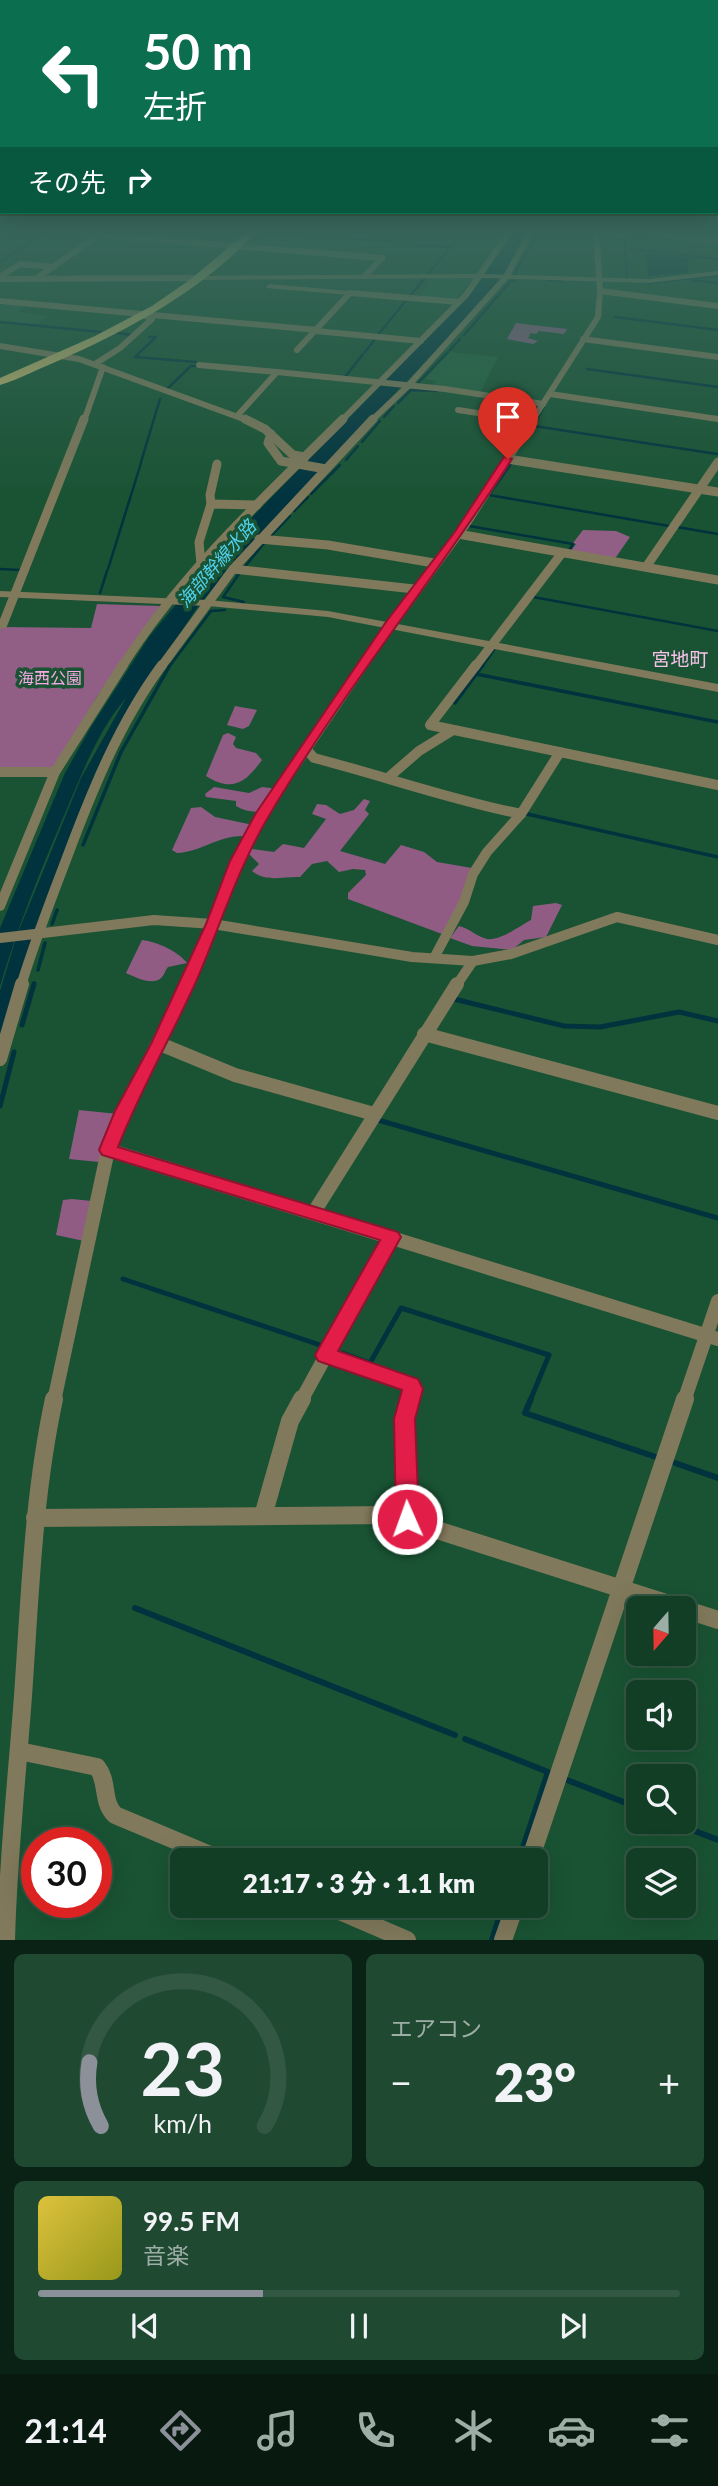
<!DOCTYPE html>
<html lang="ja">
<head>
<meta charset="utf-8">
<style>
	body { margin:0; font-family:Lato,"Noto Sans JP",sans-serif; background:#204932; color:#f1f3f6; height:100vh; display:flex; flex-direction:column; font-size:26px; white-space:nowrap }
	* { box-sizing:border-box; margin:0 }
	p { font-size:23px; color:#9daea7 }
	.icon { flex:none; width:38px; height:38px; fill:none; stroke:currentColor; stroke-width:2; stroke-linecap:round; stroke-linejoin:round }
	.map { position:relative; height:1940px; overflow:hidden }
	.panel { display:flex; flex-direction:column; gap:14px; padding:14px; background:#0a2215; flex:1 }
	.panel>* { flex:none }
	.banner { position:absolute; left:0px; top:0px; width:719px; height:214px; box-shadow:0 7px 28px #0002,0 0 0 2px #325743; background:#0b6e4f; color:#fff; overflow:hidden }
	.needle { width:46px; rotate:200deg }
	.buttons { position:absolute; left:626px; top:1596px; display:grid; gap:14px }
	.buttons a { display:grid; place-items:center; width:70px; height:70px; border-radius:10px; background:#133e26; box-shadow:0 7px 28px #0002,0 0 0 2px #325743; font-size:35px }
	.speed { position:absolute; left:21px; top:1827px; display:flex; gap:14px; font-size:35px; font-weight:700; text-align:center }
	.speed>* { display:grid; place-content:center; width:91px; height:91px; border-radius:50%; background:#133e26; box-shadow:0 7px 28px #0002,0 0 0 2px #325743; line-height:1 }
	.speed .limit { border:10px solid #d22; background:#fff; color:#111 }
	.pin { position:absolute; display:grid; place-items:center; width:60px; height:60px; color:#fff; margin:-72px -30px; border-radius:50% 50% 50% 0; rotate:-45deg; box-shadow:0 0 7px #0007 }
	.pin .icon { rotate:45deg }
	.me { position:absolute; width:77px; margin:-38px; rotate:358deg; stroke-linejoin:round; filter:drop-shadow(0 0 5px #0008) }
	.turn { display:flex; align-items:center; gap:24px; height:147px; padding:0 28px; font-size:32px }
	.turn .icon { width:91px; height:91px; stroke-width:2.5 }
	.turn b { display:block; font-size:49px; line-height:60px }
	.then { display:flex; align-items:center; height:66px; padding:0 28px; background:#0003; gap:14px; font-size:26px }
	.big { font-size:52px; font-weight:800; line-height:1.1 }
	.panel .widget { flex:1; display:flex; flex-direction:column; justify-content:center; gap:10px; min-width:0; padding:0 24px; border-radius:10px; background:#204932 }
	.panel .dial { align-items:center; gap:0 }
	.dial svg { height:182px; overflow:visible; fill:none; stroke:#325743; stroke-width:7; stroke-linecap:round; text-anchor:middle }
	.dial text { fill:#f1f3f6; stroke:none }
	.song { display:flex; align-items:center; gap:21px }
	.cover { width:84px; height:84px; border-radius:10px; background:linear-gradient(135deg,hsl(50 70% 55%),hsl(60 70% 35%)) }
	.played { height:7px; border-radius:4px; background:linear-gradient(90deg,#8c9099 35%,#325743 35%) }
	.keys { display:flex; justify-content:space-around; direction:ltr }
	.heat { display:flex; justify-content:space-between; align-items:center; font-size:38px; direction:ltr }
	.panel .tiles { flex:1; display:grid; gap:14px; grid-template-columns:1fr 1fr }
	.widget:last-child { grid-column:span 2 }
	.trip { position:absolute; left:170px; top:1848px; width:378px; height:70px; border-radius:10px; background:#133e26; box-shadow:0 7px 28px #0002,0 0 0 2px #325743; font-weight:800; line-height:70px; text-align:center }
	.tab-bar { display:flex; height:112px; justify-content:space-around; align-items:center; background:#08190f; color:#9daea7 }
	.tab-bar .icon { width:49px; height:49px }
	.tab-bar .active { color:#8c9099 }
	.tab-bar b { font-size:32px; color:#f1f3f6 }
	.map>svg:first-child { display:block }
	.built { fill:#21613e }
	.green { fill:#915f85 }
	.forest { fill:#915c84 }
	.water { fill:#00333e }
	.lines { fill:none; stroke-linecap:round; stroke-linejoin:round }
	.stream-far3 { stroke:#00333e; stroke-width:2.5 }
	.stream-far2 { stroke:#00333e; stroke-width:3.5 }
	.stream-far1 { stroke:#00333e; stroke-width:5 }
	.stream { stroke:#00333e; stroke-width:6 }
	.minor-far4 { stroke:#81795b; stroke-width:6 }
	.minor-far3 { stroke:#81795b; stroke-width:9 }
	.minor-far2 { stroke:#81795b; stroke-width:10 }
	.minor-far1 { stroke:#81795b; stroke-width:14 }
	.minor { stroke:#81795b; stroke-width:18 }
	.tertiary { fill:#81795b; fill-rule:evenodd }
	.trunk { fill:#c5b46c; fill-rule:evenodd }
	.route { fill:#e11d48; stroke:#92132f; stroke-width:2 }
	.labels { text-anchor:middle; stroke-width:7; stroke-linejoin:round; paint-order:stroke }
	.far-park-label { font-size:16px; fill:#f7a9e4; stroke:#195333 }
	.far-water-label { font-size:18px; font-style:italic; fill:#50d2ef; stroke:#195333 }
	.far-quarter-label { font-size:19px; fill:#f7c1e9; stroke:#195333 }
</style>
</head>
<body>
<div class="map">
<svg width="718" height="1940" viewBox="0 0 718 1940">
	<rect width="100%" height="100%" fill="#195333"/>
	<g class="built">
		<path d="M432,278H472L453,301L419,298Z"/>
		<path d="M5,302L26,305L17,312L49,316L36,325L0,322V306Z"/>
		<path d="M450,352L498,357L480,392L433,385L437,381L425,379Z"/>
	</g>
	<g class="green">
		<path d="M516,323L567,329L564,334L539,331L536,334L531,333L528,338L538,341L533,344L507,339Z"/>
		<path d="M583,530L616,531L630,537L614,560L570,552L576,544L573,543Z"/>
		<path d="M97,604L160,606L96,698L58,764L54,767L0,768V627L91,628Z"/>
	</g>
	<g class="forest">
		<path d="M235,706L257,710L249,726L243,729L227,725Z"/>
		<path d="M228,733L236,737L233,744L236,748L256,753L262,760C246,782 233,793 206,776L223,735Z"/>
		<path d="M214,787L249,793L262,787L278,789L262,812C252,812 244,811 236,806V801L206,797L205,794Z"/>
		<path d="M364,799L370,801L365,810L369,814L340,851L385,864L401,845L424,852L437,862L472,868L461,901L442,934L348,899V893L366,875L365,870L353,869L339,872L327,861L312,864L300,877C283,876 267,883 252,871L259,864L247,852L252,849L274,852L283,844L304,848L326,819L312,814L317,804L326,805L340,814L354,810Z"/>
		<path d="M201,807L215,817L253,825L244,836C219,835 201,852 177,853L172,850L191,808Z"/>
		<path d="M556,903L562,905L546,937L524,940L512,950L472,946L450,938L459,926C470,929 475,935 484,938C497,944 519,926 531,920L533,906Z"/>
		<path d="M142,940C157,942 178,951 187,963L168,967C165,970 165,974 162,977C154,987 135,977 126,973Z"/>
		<path d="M79,1110L118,1114L110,1122L113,1126L99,1162L69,1159Z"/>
		<path d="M72,1199L92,1201L84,1241L56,1235L63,1200Z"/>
	</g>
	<g class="water">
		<path d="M513,231H529L503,277L487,297L246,550L199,605L159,665L117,733L0,1047V991L17,935L81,778L126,698C99,729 82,773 66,811C41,869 18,926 0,986V928L65,773L91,727L149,637L223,547L474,290Z"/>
		<path d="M646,253L688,258V273L648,276Z"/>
	</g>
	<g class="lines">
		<g class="stream-far3">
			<path d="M264,232L394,242"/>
			<path d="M624,235L627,279"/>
			<path d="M532,242L538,231"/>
			<path d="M398,243L451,247"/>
			<path d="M630,249L718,259"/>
			<path d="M0,262L47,231"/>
			<path d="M438,262L463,232"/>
			<path d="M429,273L437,263"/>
			<path d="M514,275L531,244"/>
			<path d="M548,280H561"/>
			<path d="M693,280L718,283"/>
			<path d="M649,283L718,275"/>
			<path d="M409,297L426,277"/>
			<path d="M615,317L718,330"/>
			<path d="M0,322L101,332"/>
			<path d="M117,333L132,335"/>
			<path d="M378,335L408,298"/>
			<path d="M464,335L511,281H515"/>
			<path d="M149,337H156L135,357L196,362"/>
			<path d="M450,350L460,339"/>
			<path d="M365,352L376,338"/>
			<path d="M587,369L718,387"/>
			<path d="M345,377L363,354"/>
			<path d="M417,384L448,352"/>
			<path d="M168,388L191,366H199"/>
			<path d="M501,401L539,407"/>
			<path d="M398,403L411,390L437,391"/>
			<path d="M384,417L394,406"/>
			<path d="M534,426L717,454"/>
			<path d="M529,433L544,407"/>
			<path d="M362,442L380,421"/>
			<path d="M346,460L358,446"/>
			<path d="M513,461L489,495L669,526"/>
			<path d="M141,462L160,399"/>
			<path d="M311,494L340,465"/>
			<path d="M294,511L308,497"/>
			<path d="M470,524L469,526L573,544L568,552"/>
			<path d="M677,527L718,534"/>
			<path d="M269,538L290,516"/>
			<path d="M0,569L20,570"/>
			<path d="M108,569L141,463"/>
			<path d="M243,569L265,542"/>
			<path d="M241,571L223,597L244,602"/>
			<path d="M100,593L107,571"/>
			<path d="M533,597L718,631"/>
			<path d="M169,667L211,611L225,610"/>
			<path d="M482,667L494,650"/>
		</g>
		<g class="stream-far2">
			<path d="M476,674L718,722"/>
			<path d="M455,703L483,665"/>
			<path d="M527,814L718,857"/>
			<path d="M83,845L121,752L170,665"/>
			<path d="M52,924L57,910"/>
			<path d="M38,970L45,943"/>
			<path d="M33,986L34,983"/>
		</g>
		<g class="stream-far1">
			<path d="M454,999L564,1026L600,1027L679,1012L718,1021"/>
			<path d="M22,1025L34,984"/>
			<path d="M0,1106L14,1052"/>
			<path d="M378,1120L718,1218"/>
			<path d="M123,1279L323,1346"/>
			<path d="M342,1353L370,1363L401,1308L549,1355L530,1401"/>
		</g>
		<g class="stream">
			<path d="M531,1399L525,1413L656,1457"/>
			<path d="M675,1463L718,1478"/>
			<path d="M135,1608L455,1735"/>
			<path d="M465,1739L548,1772L519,1860"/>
			<path d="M567,1780L639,1808"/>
			<path d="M672,1822L718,1840"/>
			<path d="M492,1940L503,1906"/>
		</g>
		<g class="minor-far4">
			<path d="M49,231L236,246"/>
			<path d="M596,234L626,235L631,231L718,241"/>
			<path d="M235,246L382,258"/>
			<path d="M365,276L382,258"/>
			<path d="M0,277L20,264L54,267"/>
			<path d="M37,278L99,235"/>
			<path d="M0,279L198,278"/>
			<path d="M600,291L718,306"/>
			<path d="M0,301L317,330"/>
			<path d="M316,331L421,341"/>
			<path d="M583,339L718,357"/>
			<path d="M0,346L79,359L249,421"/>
			<path d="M297,350L350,293L459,302"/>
			<path d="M95,364L120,348L152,319L143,315"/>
			<path d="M199,365L277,372"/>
			<path d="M550,394L718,419"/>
			<path d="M458,410L504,417L514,405L525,407"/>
			<path d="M238,415L277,372L445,389L543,404"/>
			<path d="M84,421L103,367"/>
			<path d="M341,421L466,295L510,231"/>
			<path d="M371,421L408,386L506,277L531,231"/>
			<path d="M532,421L598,317L600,291L596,231"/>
		</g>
		<g class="minor-far3">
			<path d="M245,419L265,429L293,455L305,457"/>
			<path d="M271,434L268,443L281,461L326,469"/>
			<path d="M507,459L718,492"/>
			<path d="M211,504L210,495L217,464"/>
			<path d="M458,534L718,580"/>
			<path d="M259,539L328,545L434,563"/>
			<path d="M201,564L199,542L211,504L257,505"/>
			<path d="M646,567L718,462"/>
			<path d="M233,569L414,589"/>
			<path d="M0,624H3L84,419"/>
			<path d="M122,667C181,573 265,497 343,419"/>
			<path d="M161,667L233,569L373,419"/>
			<path d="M361,667L467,522L533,419"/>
			<path d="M475,667L562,553"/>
		</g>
		<g class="minor-far2">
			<path d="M476,665L430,725L718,785"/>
			<path d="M307,750L314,758C384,776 451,800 521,814"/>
			<path d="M0,772H55"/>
			<path d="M389,777L419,751L453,730"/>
			<path d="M0,906L55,772L123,665"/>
			<path d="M0,938L154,920L213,924L412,957L473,961L511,954L617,917L718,940"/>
			<path d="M434,958L464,902L473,874L487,852L521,814L560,752"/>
			<path d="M21,986C34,943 50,902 66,860C91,793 119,723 162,665"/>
			<path d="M186,986L237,861L263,813L363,665"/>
			<path d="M456,986L473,961"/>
		</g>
		<g class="minor-far1">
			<path d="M424,1034L718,1113"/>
			<path d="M160,1044L235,1075L374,1114"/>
			<path d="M0,1059L22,984"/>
			<path d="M108,1150L718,1339"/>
			<path d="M314,1212L457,984"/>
			<path d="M326,1355L410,1385L413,1389L410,1401"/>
			<path d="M54,1401L108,1150C131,1093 162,1040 186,984"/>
			<path d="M301,1401L391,1237"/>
			<path d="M684,1401L718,1301"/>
		</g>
		<g class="minor">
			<path d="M263,1516L290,1421L302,1399"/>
			<path d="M35,1518L390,1515L682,1608"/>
			<path d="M407,1519L405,1419L410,1399"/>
			<path d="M684,1609L718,1620"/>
			<path d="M19,1751L97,1767C109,1782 101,1801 115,1815L222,1860"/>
			<path d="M530,1860L685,1399"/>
			<path d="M328,1906L407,1940"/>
			<path d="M6,1940C8,1858 17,1777 23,1696C30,1596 33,1497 54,1399"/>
			<path d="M503,1940L515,1906"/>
		</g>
		<g class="tertiary">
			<path d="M718,271V275L649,283L481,278L198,280L194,278L198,276L481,274L649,279Z"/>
			<path d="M269,284L350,291L354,293L350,295L266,288Z"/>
			<path d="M0,591L208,600L328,611L718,684V692L328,617L208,606L0,597Z"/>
		</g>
		<path class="trunk" d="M248,231H257C203,290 132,328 60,360C40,368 20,379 0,385V378L95,336L152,306L191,279Z"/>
	</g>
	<linearGradient id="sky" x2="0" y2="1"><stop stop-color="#0e2e1c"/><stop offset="0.46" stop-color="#38665b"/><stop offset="1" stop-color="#38665b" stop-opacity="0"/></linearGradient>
	<rect width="718" height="502" fill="url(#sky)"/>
	<path class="route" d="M504,457L512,459C435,579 343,691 270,814C238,867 220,927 195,984C170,1039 140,1091 118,1147L398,1232L401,1237L338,1351L418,1379L423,1389L415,1419L419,1519L415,1525L407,1528L400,1525L396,1519L394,1419L402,1390L318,1361L315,1355L380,1240L102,1155L99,1150L115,1111L151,1044L206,924L230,861L256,813L386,622L454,533Z"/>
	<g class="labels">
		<g class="far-park-label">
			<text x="50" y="684">海西公園</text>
		</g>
		<g class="far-water-label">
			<text transform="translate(217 564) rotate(-49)" y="6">海部幹線水路</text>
		</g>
		<g class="far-quarter-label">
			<text x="680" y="666">宮地町</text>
		</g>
	</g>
</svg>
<div class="buttons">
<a><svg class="needle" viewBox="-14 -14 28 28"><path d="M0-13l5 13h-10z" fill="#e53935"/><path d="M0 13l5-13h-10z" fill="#9daea7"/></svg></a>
<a><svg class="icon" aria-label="sound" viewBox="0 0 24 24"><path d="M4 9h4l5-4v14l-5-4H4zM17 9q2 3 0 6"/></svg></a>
<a><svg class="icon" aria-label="search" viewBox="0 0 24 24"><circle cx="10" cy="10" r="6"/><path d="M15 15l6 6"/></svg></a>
<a><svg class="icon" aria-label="layers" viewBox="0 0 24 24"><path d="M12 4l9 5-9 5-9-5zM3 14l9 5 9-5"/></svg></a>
</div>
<div class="speed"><div class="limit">30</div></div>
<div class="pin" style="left:508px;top:459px;background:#d93025"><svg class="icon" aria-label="arrive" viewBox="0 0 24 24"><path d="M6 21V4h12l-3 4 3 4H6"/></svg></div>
<svg class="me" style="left:407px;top:1519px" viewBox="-20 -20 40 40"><circle r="17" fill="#e11d48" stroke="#fff" stroke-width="3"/><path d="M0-11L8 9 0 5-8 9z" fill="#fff"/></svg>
<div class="trip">21:17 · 3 分 · 1.1 km</div>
<div class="banner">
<div class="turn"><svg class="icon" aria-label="left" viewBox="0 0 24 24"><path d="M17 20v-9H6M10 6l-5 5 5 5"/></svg><div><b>50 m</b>左折</div></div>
<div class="then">その先<svg class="icon" aria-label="right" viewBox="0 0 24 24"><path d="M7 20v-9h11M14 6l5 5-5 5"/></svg></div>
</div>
</div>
<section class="panel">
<div class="tiles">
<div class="widget dial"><svg viewBox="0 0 100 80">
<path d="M14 69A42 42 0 1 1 86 69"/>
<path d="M14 69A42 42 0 0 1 9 41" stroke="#8c9099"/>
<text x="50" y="56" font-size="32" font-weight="700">23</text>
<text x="50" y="72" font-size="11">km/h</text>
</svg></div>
<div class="widget"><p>エアコン</p>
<div class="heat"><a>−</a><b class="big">23°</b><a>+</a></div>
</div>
<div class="widget">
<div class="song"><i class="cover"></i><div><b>99.5 FM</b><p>音楽</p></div></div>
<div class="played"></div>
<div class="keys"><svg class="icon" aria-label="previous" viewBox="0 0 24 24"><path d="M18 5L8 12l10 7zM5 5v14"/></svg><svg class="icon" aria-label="pause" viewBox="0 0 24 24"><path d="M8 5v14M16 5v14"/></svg><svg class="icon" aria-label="next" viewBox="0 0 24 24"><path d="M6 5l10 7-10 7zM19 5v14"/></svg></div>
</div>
</div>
</section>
<nav class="tab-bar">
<b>21:14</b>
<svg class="icon active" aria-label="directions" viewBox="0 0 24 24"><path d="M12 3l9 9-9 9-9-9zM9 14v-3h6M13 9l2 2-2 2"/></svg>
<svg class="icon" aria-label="music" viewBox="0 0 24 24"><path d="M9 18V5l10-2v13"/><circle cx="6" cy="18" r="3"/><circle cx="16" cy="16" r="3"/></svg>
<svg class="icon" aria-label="phone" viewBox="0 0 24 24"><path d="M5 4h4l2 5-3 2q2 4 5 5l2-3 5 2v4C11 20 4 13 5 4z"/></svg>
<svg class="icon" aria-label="climate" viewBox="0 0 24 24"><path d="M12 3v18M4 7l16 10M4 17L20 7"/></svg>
<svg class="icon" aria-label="car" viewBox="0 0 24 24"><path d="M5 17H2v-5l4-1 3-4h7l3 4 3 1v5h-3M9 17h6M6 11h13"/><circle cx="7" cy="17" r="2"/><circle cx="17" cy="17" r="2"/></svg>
<svg class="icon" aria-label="filters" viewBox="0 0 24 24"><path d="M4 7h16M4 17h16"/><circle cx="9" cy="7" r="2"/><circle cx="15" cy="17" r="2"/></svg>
</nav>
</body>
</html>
